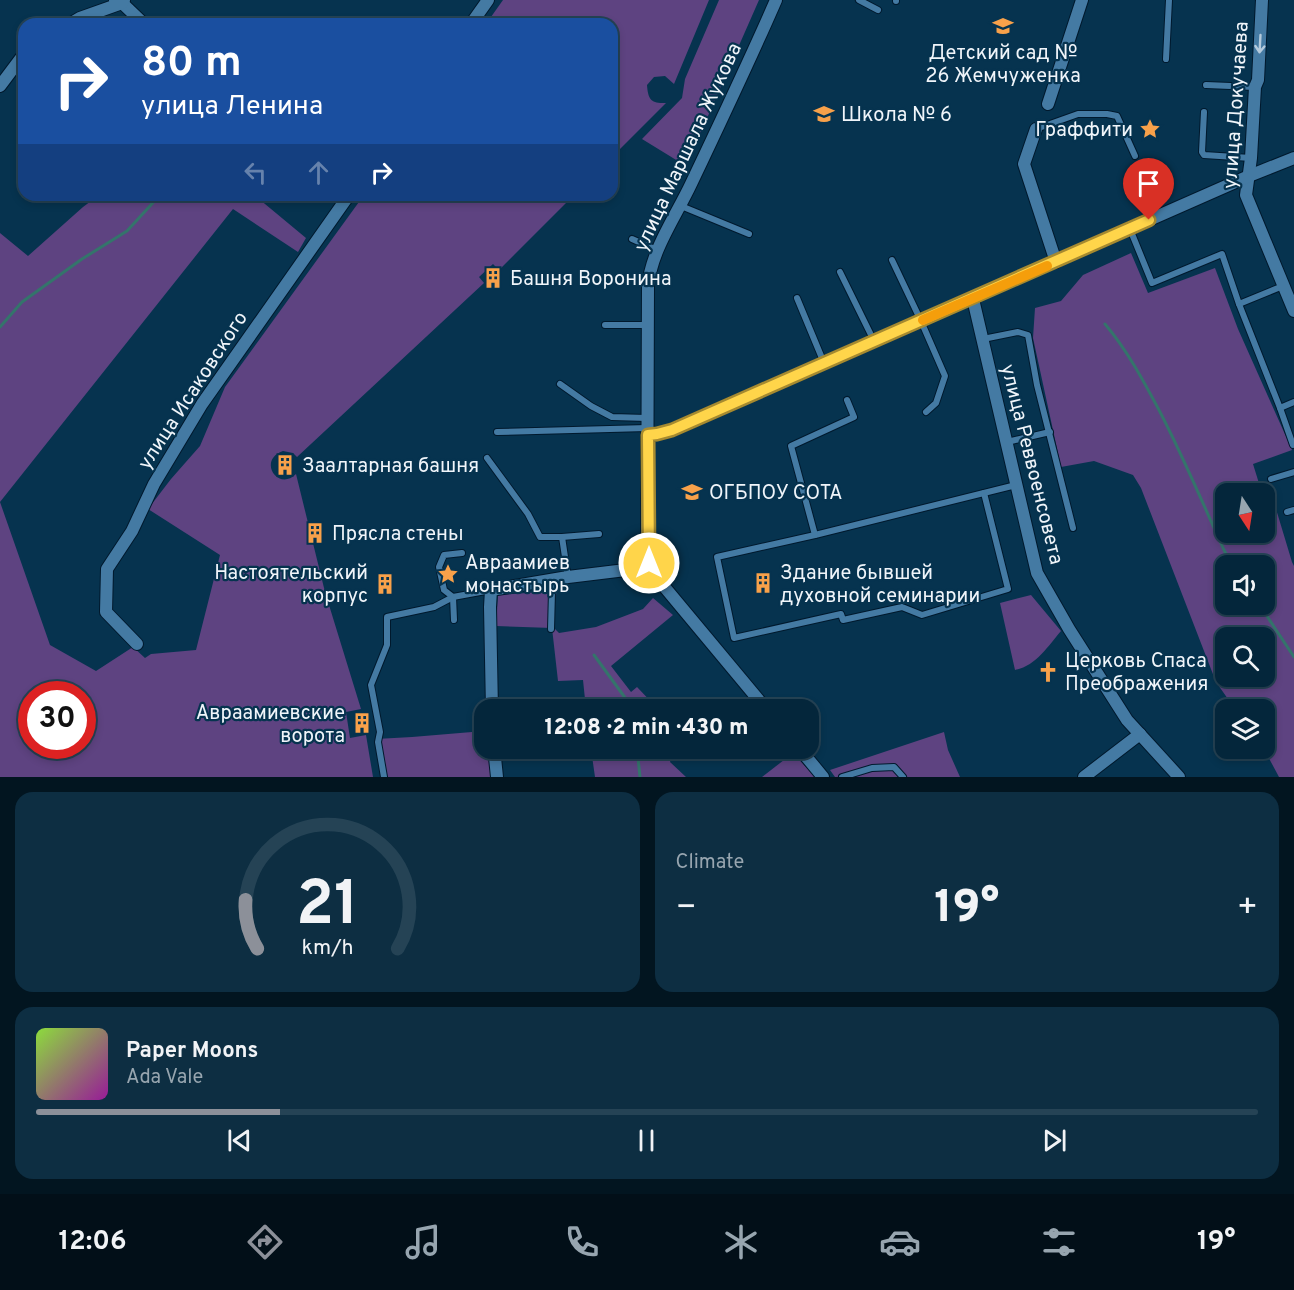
<!DOCTYPE html>
<html lang="en">
<head>
<meta charset="utf-8">
<style>
	body { margin:0; font-family:Overpass,sans-serif; background:#0d2e42; color:#f1f3f6; height:100vh; display:flex; flex-direction:column; font-size:22px; white-space:nowrap }
	* { box-sizing:border-box; margin:0 }
	p { font-size:20px; color:#97a5af }
	.icon { flex:none; width:33px; height:33px; fill:none; stroke:currentColor; stroke-width:2; stroke-linecap:round; stroke-linejoin:round }
	.map { position:relative; height:777px; overflow:hidden }
	.side { display:flex; flex-direction:column; gap:15px; padding:15px; background:#021520; flex:1 }
	.side>* { flex:none }
	.hud { position:absolute; left:18px; top:18px; width:600px; height:183px; border-radius:18px; box-shadow:0 3px 9px #0003,0 0 0 2px #254355; background:#1a4fa0; color:#fff; overflow:hidden }
	.needle { width:39px; rotate:168deg }
	.buttons { position:absolute; left:1215px; top:483px; display:grid; gap:12px }
	.buttons a { display:grid; place-items:center; width:60px; height:60px; border-radius:12px; background:#04263b; box-shadow:0 3px 9px #0003,0 0 0 2px #254355; font-size:30px }
	.speed { position:absolute; left:18px; top:681px; display:flex; gap:12px; font-size:30px; font-weight:700; text-align:center }
	.speed>* { display:grid; place-content:center; width:78px; height:78px; border-radius:50%; background:#04263b; box-shadow:0 3px 9px #0003,0 0 0 2px #254355; line-height:1 }
	.speed .limit { border:9px solid #d22; background:#fff; color:#111 }
	.pin { position:absolute; display:grid; place-items:center; width:51px; height:51px; color:#fff; margin:-62px -26px; border-radius:50% 50% 50% 0; rotate:-45deg; box-shadow:0 0 6px #0007 }
	.pin .icon { rotate:45deg }
	.me { position:absolute; width:66px; margin:-33px; rotate:0deg; stroke-linejoin:round; filter:drop-shadow(0 0 4px #0008) }
	.turn { display:flex; align-items:center; gap:21px; height:126px; padding:0 24px; font-size:27px }
	.turn .icon { width:78px; height:78px; stroke-width:2.5 }
	.turn b { display:block; font-size:42px; line-height:51px }
	.lanes { display:flex; align-items:center; height:57px; padding:0 24px; background:#0003; justify-content:center; gap:30px; direction:ltr }
	.lanes .off { opacity:.35 }
	.big { font-size:45px; font-weight:800; line-height:1.1 }
	.side .card { flex:1; display:flex; flex-direction:column; justify-content:center; gap:9px; min-width:0; padding:0 21px; border-radius:18px; background:#0d2e42 }
	.side .dial { align-items:center; gap:0 }
	.dial svg { height:156px; overflow:visible; fill:none; stroke:#254355; stroke-width:7; stroke-linecap:round; text-anchor:middle }
	.dial text { fill:#f1f3f6; stroke:none }
	.song { display:flex; align-items:center; gap:18px }
	.cover { width:72px; height:72px; border-radius:9px; background:linear-gradient(135deg,hsl(90 70% 55%),hsl(300 70% 35%)) }
	.played { height:6px; border-radius:3px; background:linear-gradient(90deg,#8c9099 20%,#254355 20%) }
	.keys { display:flex; justify-content:space-around; direction:ltr }
	.heat { display:flex; justify-content:space-between; align-items:center; font-size:33px; direction:ltr }
	.side .tiles { flex:1; display:grid; gap:15px; grid-template-columns:1fr 1fr }
	.card:last-child { grid-column:span 2 }
	.trip { position:absolute; left:474px; top:699px; width:345px; height:60px; border-radius:18px; background:#04263b; box-shadow:0 3px 9px #0003,0 0 0 2px #254355; font-weight:800; line-height:60px; text-align:center }
	.dock { display:flex; height:96px; justify-content:space-around; align-items:center; background:#020f18; color:#97a5af }
	.dock .icon { width:42px; height:42px }
	.dock .current { color:#8c9099 }
	.dock b { font-size:27px; color:#f1f3f6 }
	.map>svg:first-child { display:block }
	.green { fill:#5e4381; fill-rule:evenodd }
	.lines { fill:none; stroke-linecap:round; stroke-linejoin:round }
	.stream { stroke:#34746b; stroke-width:3 }
	.service-casing { stroke:#00192d; stroke-width:8 }
	.minor-casing { stroke:#00192d; stroke-width:14 }
	.service { stroke:#447aa3; stroke-width:6 }
	.minor { stroke:#447aa3; stroke-width:12 }
	.oneway { stroke:#b4cadc }
	.route-casing { stroke:#a68a30; stroke-width:15 }
	.route { stroke:#ffd54a; stroke-width:10 }
	.slow { stroke:#f59e0b; stroke-width:10 }
	.labels { text-anchor:middle; stroke-width:4.5; stroke-linejoin:round; paint-order:stroke }
	.poi-label { font-size:20px; fill:#f0f5fa; stroke:#06334f; text-anchor:start }
	.street-label { font-size:20px; fill:#f0f5fa; stroke:#06334f }
</style>
</head>
<body>
<div class="map">
<svg width="1294" height="777" viewBox="0 0 1294 777">
	<rect width="100%" height="100%" fill="#06334f"/>
	<g class="green">
		<path d="M503,0H709L674,84L665,76L654,77L647,85C648,99 651,104 666,103L612,157V24H486Z"/>
		<path d="M719,0H759L686,166L642,139L682,98L685,79Z"/>
		<path d="M99,195H260L259,199L306,238L298,252L233,209L0,502L50,645L96,671L133,647L145,658L151,654L196,650L220,555L148,509L171,479L200,446L225,387L364,195H574L499,270L493,264L479,277L484,283L297,457L293,453L283,451C257,460 278,492 296,474L325,592L361,709L346,712L350,738L366,735L373,777H0V233L28,256L83,207ZM32,694H82V746H32Z"/>
		<path d="M1131,253L1148,293L1215,268L1238,329L1292,450L1253,464L1262,493L1226,494V532H1264L1265,498L1273,499L1292,562L1294,566V777H1279L1264,749V710L1235,709L1216,682L1141,488L1133,475L1094,461L1061,467L1033,338L1035,308L1061,301L1083,275ZM1226,566H1264V604H1226ZM1226,638H1264V676H1226Z"/>
		<path d="M557,591L554,602L555,629L559,633L596,627L643,609L653,598L673,615L611,666L631,692L637,687L658,709H586L583,680L558,681L552,628L496,626L498,595Z"/>
		<path d="M1031,595L1061,631C1048,646 1036,666 1015,670L1000,603Z"/>
		<path d="M484,731V748L492,749L496,777H383L376,739L412,737Z"/>
		<path d="M944,732L948,750L960,777H835L830,770Z"/>
		<path d="M591,749H675L673,751L670,762L686,777H595Z"/>
		<path d="M793,753L815,777H762Z"/>
	</g>
	<g class="lines">
		<g class="stream">
			<path d="M1105,324C1127,350 1143,380 1159,410C1183,456 1203,504 1225,552L1233,566"/>
			<path d="M0,327L22,302L82,259L127,231L160,195"/>
			<path d="M1259,604L1294,657"/>
			<path d="M594,655L634,710"/>
			<path d="M637,748L640,777"/>
		</g>
		<g class="service-casing">
			<g id="service">
				<path d="M859,0L878,10"/>
				<path d="M896,1V0"/>
				<path d="M1166,59L1169,0"/>
				<path d="M1206,85L1255,87"/>
				<path d="M1204,112L1202,152L1204,155L1251,158"/>
				<path d="M1036,129L1078,114H1107L1117,116L1135,156"/>
				<path d="M681,206L749,234"/>
				<path d="M1130,229L1152,283L1222,254L1239,304L1283,286"/>
				<path d="M632,239L657,250"/>
				<path d="M892,260L921,321L945,376L936,403L926,412"/>
				<path d="M840,272L874,341"/>
				<path d="M797,298L824,363"/>
				<path d="M1239,304L1280,408L1294,402"/>
				<path d="M605,325H648"/>
				<path d="M983,339L1018,332L1028,335L1037,385L1073,528"/>
				<path d="M560,384L591,406L612,417L647,418"/>
				<path d="M847,400L854,417L791,446L815,535L1016,485"/>
				<path d="M1280,408L1293,445"/>
				<path d="M497,432L647,428"/>
				<path d="M1007,442L1050,432"/>
				<path d="M487,458L528,514L540,537H562L568,577"/>
				<path d="M1271,479L1294,472"/>
				<path d="M1287,512L1294,510"/>
				<path d="M815,535L717,557L734,638L841,614L843,620L902,607L922,615L1008,589L984,493"/>
				<path d="M562,537L599,534"/>
				<path d="M649,563H668"/>
				<path d="M550,580L552,591L551,629"/>
				<path d="M454,620L453,597L444,590L439,567L444,555L462,553"/>
				<path d="M384,777L378,742L380,732L371,685L387,645V617L434,607L453,597L491,590"/>
				<path d="M842,777L872,768L894,767L903,777"/>
			</g>
		</g>
		<g class="minor-casing">
			<g id="minor">
				<path d="M115,0L122,3L144,24"/>
				<path d="M1262,0L1258,80L1255,87L1251,158L1246,195L1294,311"/>
				<path d="M70,24L80,18L122,3L124,0"/>
				<path d="M471,24L488,0"/>
				<path d="M0,86L24,54"/>
				<path d="M1048,104L1082,0"/>
				<path d="M1036,129L1024,164L1056,262"/>
				<path d="M973,299L1037,573L1069,629L1127,720L1179,777"/>
				<path d="M648,435L657,434L672,430L1249,176L1294,158"/>
				<path d="M647,566L648,286C651,251 676,216 691,184C720,123 749,62 776,0"/>
				<path d="M647,566L767,710"/>
				<path d="M137,644L106,612L107,569L132,531L154,484L202,404L349,195"/>
				<path d="M492,710L490,607L491,590L568,577L642,568L647,566"/>
				<path d="M494,748L497,777"/>
				<path d="M799,748L823,777"/>
				<path d="M1084,777L1140,734"/>
			</g>
		</g>
		<use href="#service" class="service"/>
		<use href="#minor" class="minor"/>
	</g>
	<defs><path id="oneway-shaft" d="M-6 0H5M1.5-3L5.5 0L1.5 3" fill="none" stroke-width="1.6" stroke-linecap="round" stroke-linejoin="round" transform="scale(1.5)"/></defs>
	<use class="oneway" href="#oneway-shaft" transform="translate(1260 44) rotate(93)"/>
	<g class="lines">
		<g class="route-casing">
			<path id="route" d="M649,563L648,435L657,434L672,430L1149,220"/>
		</g>
		<use href="#route" class="route"/>
		<path class="slow" d="M923,320L1047,266"/>
	</g>
	<defs>
		<g id="school-bare" transform="scale(1.62)"><path d="M0-5L7-2L0 1L-7-2ZM-4 1L0 2.5L4 1V4Q0 6-4 4Z" fill="#f8a14a" stroke="#06334f" stroke-width="2.5" paint-order="stroke"/></g>
		<g id="sight-bare" transform="scale(1.62)"><path d="M0-6L1.8-2.2L6-1.7L2.9 1.2L3.7 5.4L0 3.3L-3.7 5.4L-2.9 1.2L-6-1.7L-1.8-2.2Z" fill="#f8a14a" stroke="#06334f" stroke-width="2.5" paint-order="stroke"/></g>
		<g id="building-bare" transform="scale(1.62)"><path d="M-4-6H4V6H1V3H-1V6H-4ZM-2.5-4.3h1.7v1.8h-1.7ZM.8-4.3h1.7v1.8H.8ZM-2.5-1h1.7V.8h-1.7ZM.8-1h1.7V.8H.8Z" fill="#f8a14a" stroke="#06334f" stroke-width="2.5" paint-order="stroke"/></g>
		<g id="university-bare" transform="scale(1.62)"><path d="M0-5L7-2L0 1L-7-2ZM-4 1L0 2.5L4 1V4Q0 6-4 4Z" fill="#f8a14a" stroke="#06334f" stroke-width="2.5" paint-order="stroke"/></g>
		<g id="church-bare" transform="scale(1.62)"><path d="M-1.2-6h2.4v3.5h3.3v2.4h-3.3V6h-2.4V-.1h-3.3v-2.4h3.3Z" fill="#f8a14a" stroke="#06334f" stroke-width="2.5" paint-order="stroke"/></g>
	</defs>
	<g fill-rule="evenodd">
		<use href="#school-bare" x="1003" y="26"/>
		<use href="#school-bare" x="824" y="114"/>
		<use href="#sight-bare" x="1150" y="129"/>
		<use href="#building-bare" x="493" y="278"/>
		<use href="#building-bare" x="285" y="465"/>
		<use href="#university-bare" x="692" y="492"/>
		<use href="#building-bare" x="315" y="533"/>
		<use href="#sight-bare" x="448" y="574"/>
		<use href="#building-bare" x="763" y="583"/>
		<use href="#building-bare" x="385" y="584"/>
		<use href="#church-bare" x="1048" y="672"/>
		<use href="#building-bare" x="362" y="723"/>
	</g>
	<g class="labels">
		<g class="poi-label">
			<text x="1003" y="59" text-anchor="middle">Детский сад №<tspan x="1003" dy="23">26 Жемчуженка</tspan></text>
			<text x="841" y="121">Школа № 6</text>
			<text x="1133" y="136" text-anchor="end">Граффити</text>
			<text x="510" y="285">Башня Воронина</text>
			<text x="302" y="472">Заалтарная башня</text>
			<text x="709" y="499">ОГБПОУ СОТА</text>
			<text x="332" y="540">Прясла стены</text>
			<text x="465" y="569">Авраамиев<tspan x="465" dy="23">монастырь</tspan></text>
			<text x="368" y="579" text-anchor="end">Настоятельский<tspan x="368" dy="23">корпус</tspan></text>
			<text x="780" y="579">Здание бывшей<tspan x="780" dy="23">духовной семинарии</tspan></text>
			<text x="1065" y="667">Церковь Спаса<tspan x="1065" dy="23">Преображения</tspan></text>
			<text x="345" y="719" text-anchor="end">Авраамиевские<tspan x="345" dy="23">ворота</tspan></text>
		</g>
		<g class="street-label">
			<text transform="translate(1235 105) rotate(-86)" y="7">улица Докучаева</text>
			<text transform="translate(687 147) rotate(-65)" y="7">улица Маршала Жукова</text>
			<text transform="translate(192 390) rotate(-57)" y="7">улица Исаковского</text>
			<text transform="translate(1033 464) rotate(76)" y="7">улица Реввоенсовета</text>
		</g>
	</g>
</svg>
<div class="buttons">
<a><svg class="needle" viewBox="-14 -14 28 28"><path d="M0-13l5 13h-10z" fill="#e53935"/><path d="M0 13l5-13h-10z" fill="#97a5af"/></svg></a>
<a><svg class="icon" aria-label="sound" viewBox="0 0 24 24"><path d="M4 9h4l5-4v14l-5-4H4zM17 9q2 3 0 6"/></svg></a>
<a><svg class="icon" aria-label="search" viewBox="0 0 24 24"><circle cx="10" cy="10" r="6"/><path d="M15 15l6 6"/></svg></a>
<a><svg class="icon" aria-label="layers" viewBox="0 0 24 24"><path d="M12 4l9 5-9 5-9-5zM3 14l9 5 9-5"/></svg></a>
</div>
<div class="speed"><div class="limit">30</div></div>
<div class="pin" style="left:1149px;top:220px;background:#d93025"><svg class="icon" aria-label="arrive" viewBox="0 0 24 24"><path d="M6 21V4h12l-3 4 3 4H6"/></svg></div>
<svg class="me" style="left:649px;top:563px" viewBox="-20 -20 40 40"><circle r="17" fill="#ffd54a" stroke="#fff" stroke-width="3"/><path d="M0-11L8 9 0 5-8 9z" fill="#fff"/></svg>
<div class="trip">12:08 · 2 min · 430 m</div>
<div class="hud">
<div class="turn"><svg class="icon" aria-label="right" viewBox="0 0 24 24"><path d="M7 20v-9h11M14 6l5 5-5 5"/></svg><div><b>80 m</b>улица Ленина</div></div>
<div class="lanes"><svg class="icon off" aria-label="left" viewBox="0 0 24 24"><path d="M17 20v-9H6M10 6l-5 5 5 5"/></svg><svg class="icon off" aria-label="ahead" viewBox="0 0 24 24"><path d="M12 20V5M6 11l6-6 6 6"/></svg><svg class="icon" aria-label="right" viewBox="0 0 24 24"><path d="M7 20v-9h11M14 6l5 5-5 5"/></svg></div>
</div>
</div>
<section class="side">
<div class="tiles">
<div class="card dial"><svg viewBox="0 0 100 80">
<path d="M14 69A42 42 0 1 1 86 69"/>
<path d="M14 69A42 42 0 0 1 8 44" stroke="#8c9099"/>
<text x="50" y="56" font-size="32" font-weight="700">21</text>
<text x="50" y="72" font-size="11">km/h</text>
</svg></div>
<div class="card"><p>Climate</p>
<div class="heat"><a>−</a><b class="big">19°</b><a>+</a></div>
</div>
<div class="card">
<div class="song"><i class="cover"></i><div><b>Paper Moons</b><p>Ada Vale</p></div></div>
<div class="played"></div>
<div class="keys"><svg class="icon" aria-label="previous" viewBox="0 0 24 24"><path d="M18 5L8 12l10 7zM5 5v14"/></svg><svg class="icon" aria-label="pause" viewBox="0 0 24 24"><path d="M8 5v14M16 5v14"/></svg><svg class="icon" aria-label="next" viewBox="0 0 24 24"><path d="M6 5l10 7-10 7zM19 5v14"/></svg></div>
</div>
</div>
</section>
<nav class="dock">
<b>12:06</b>
<svg class="icon current" aria-label="directions" viewBox="0 0 24 24"><path d="M12 3l9 9-9 9-9-9zM9 14v-3h6M13 9l2 2-2 2"/></svg>
<svg class="icon" aria-label="music" viewBox="0 0 24 24"><path d="M9 18V5l10-2v13"/><circle cx="6" cy="18" r="3"/><circle cx="16" cy="16" r="3"/></svg>
<svg class="icon" aria-label="phone" viewBox="0 0 24 24"><path d="M5 4h4l2 5-3 2q2 4 5 5l2-3 5 2v4C11 20 4 13 5 4z"/></svg>
<svg class="icon" aria-label="climate" viewBox="0 0 24 24"><path d="M12 3v18M4 7l16 10M4 17L20 7"/></svg>
<svg class="icon" aria-label="car" viewBox="0 0 24 24"><path d="M5 17H2v-5l4-1 3-4h7l3 4 3 1v5h-3M9 17h6M6 11h13"/><circle cx="7" cy="17" r="2"/><circle cx="17" cy="17" r="2"/></svg>
<svg class="icon" aria-label="filters" viewBox="0 0 24 24"><path d="M4 7h16M4 17h16"/><circle cx="9" cy="7" r="2"/><circle cx="15" cy="17" r="2"/></svg>
<b>19°</b>
</nav>
</body>
</html>
